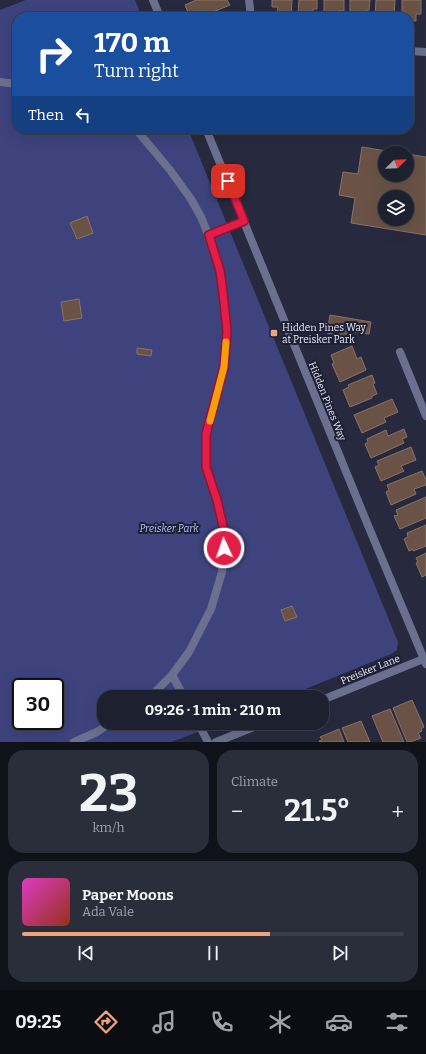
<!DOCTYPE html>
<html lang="en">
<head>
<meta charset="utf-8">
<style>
	body { margin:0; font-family:Bitter,serif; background:#2a2d3a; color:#f1f3f6; height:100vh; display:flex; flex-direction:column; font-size:15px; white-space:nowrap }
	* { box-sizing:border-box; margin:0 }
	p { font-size:13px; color:#a0a3aa }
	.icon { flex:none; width:22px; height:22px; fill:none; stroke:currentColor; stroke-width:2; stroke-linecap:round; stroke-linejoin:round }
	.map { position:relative; height:742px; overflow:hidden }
	.details { display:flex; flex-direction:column; gap:8px; padding:8px; background:#101219; flex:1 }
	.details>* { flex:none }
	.banner { position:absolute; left:12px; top:12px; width:402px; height:122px; border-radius:16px; box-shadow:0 4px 16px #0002,0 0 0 1px #3b3e4a; background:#1a4fa0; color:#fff; overflow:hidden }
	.needle { width:26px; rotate:67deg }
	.fabs { position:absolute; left:378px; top:146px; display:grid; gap:8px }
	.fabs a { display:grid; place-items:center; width:36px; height:36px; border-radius:50%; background:#1d202e; box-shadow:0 4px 16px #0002,0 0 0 1px #3b3e4a; font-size:20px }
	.speed { position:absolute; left:12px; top:678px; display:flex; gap:8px; font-size:20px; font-weight:700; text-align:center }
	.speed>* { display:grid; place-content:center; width:52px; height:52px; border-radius:50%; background:#1d202e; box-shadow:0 4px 16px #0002,0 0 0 1px #3b3e4a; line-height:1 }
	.speed .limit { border:2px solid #111; border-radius:6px; background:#fff; color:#111 }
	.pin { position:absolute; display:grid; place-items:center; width:34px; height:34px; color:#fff; margin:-17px; border-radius:8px; box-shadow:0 2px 6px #0006 }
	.me { position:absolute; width:44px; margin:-22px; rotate:357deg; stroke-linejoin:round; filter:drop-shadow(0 0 3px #0008) }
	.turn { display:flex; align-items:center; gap:14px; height:84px; padding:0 16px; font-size:18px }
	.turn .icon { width:52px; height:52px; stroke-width:2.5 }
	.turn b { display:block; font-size:28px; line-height:34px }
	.then { display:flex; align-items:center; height:38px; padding:0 16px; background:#0003; gap:8px; font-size:15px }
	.big { font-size:30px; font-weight:700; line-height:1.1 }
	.details .widget { flex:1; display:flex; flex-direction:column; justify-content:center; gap:6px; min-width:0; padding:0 14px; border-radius:16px; background:#2a2d3a }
	.details .dial { align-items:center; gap:0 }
	.dial b { font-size:52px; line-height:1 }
	.song { display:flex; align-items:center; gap:12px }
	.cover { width:48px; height:48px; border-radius:6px; background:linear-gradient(135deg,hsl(310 70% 55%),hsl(10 70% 35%)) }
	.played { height:4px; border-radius:2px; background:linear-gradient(90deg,#efa378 65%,#3b3e4a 65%) }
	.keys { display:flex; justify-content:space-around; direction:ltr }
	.heat { display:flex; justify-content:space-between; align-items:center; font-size:22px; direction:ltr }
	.details .tiles { flex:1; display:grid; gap:8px; grid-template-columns:1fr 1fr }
	.widget:last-child { grid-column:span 2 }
	.trip { position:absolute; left:97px; top:690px; width:232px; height:40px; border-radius:16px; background:#1d202e; box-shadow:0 4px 16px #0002,0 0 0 1px #3b3e4a; font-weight:700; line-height:40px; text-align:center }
	.tabs { display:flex; height:64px; justify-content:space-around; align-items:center; background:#0c0d12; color:#a0a3aa }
	.tabs .icon { width:28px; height:28px }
	.tabs .current { color:#efa378 }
	.tabs b { font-size:18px; color:#f1f3f6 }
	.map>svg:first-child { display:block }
	.green { fill:#3e437e; fill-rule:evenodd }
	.building { fill:#6a5346; stroke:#8b7265; fill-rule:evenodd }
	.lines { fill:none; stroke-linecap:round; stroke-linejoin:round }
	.street { stroke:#6b708f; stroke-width:8 }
	.route-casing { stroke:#92132f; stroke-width:10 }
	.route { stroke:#e11d48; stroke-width:7 }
	.slow { stroke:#f59e0b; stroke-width:7 }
	.poi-dot { fill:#efa378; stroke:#1d2034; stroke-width:1.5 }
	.labels { text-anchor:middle; stroke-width:4; stroke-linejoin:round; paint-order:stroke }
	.poi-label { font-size:10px; fill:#e9ecf9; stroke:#1d2034; text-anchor:start }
	.street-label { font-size:10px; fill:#e9ecf9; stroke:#1d2034 }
	.park-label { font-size:10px; font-style:italic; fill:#b8c2fc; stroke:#1d2034 }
</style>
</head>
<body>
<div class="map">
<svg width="426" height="742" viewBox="0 0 426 742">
	<rect width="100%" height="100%" fill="#272a3e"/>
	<path class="green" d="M26,0H135L142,17H17V129H188L398,642L397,650L391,654L286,697H104V723H222L171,742H0V10ZM21,687H55V721H21Z"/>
	<g class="building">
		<path d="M196,0H227L230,5L201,17H190L185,5Z"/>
		<path d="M272,0H292L291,17H277L278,7H272Z"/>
		<path d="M299,0H317V9H313V15H309V17H296V13H298Z"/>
		<path d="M324,0H344V11H338V17H324Z"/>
		<path d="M350,0H370L369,10H366V17H346V13H350Z"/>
		<path d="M376,0H395L394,17H375Z"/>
		<path d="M402,0H421V14H416V21H412V33H409V17H402Z"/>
		<path d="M362,147L399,153H385V175H407V154L426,157V235L351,223L355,198L339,195L343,172L358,174ZM385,197H407V219H385Z"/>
		<path d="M87,216L93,233L77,239L70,223Z"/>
		<path d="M79,299L82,318L64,321L61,302Z"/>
		<path d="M330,315L371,322L369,334L351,332L350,337L327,333Z"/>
		<path d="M352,346L357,359L361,357L366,370L340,382L332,364L334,363L331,355Z"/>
		<path d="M137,348L152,350L151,356L137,354Z"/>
		<path d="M372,375L375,383L373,384L377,394L372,396V398L350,407L343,390L349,387L348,385Z"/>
		<path d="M392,399L398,412L384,418L386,422L362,433L354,415Z"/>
		<path d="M404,429L407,437L402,439L404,443L371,458L365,444L368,442L367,439L386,430L388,436Z"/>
		<path d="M411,447L416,460L401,466L404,471L381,481L375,467L379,465L377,461Z"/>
		<path d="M422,471L426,480V485L414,489L416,494L391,505L386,492L389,490L387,485Z"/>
		<path d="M426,497V518L400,529L394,516L398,515L396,510Z"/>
		<path d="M426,525V546L413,551V549L409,551L404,539L408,537L407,533Z"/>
		<path d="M426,553V575L422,577L416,563L418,562L416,558Z"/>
		<path d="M292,606L297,617L285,621L281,610Z"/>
		<path d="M412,700L424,727L421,729L422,731L418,733L421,738L410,742H407L393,708Z"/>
		<path d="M390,709L404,742H383L372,716Z"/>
		<path d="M361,721L370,742H348L342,728Z"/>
		<path d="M339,729L344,742H320L319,741L322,740L320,737Z"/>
	</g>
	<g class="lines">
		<g class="street">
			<path d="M153,0L160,17"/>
			<path d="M249,0L251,17"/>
			<path d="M409,51L426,52"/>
			<path d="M0,82L17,84"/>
			<path d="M134,129L139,133L170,170L191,199L201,217L212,244L220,271L223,293L227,331L224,367L206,434V467L217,500L225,535L222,572L211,609L189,652L172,675L153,694L148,697"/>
			<path d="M206,129L367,523L426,664"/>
			<path d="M209,235L244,221"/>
			<path d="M400,352L426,416"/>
			<path d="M172,675L184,697"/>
			<path d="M322,700L426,658"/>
			<path d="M198,723L208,742"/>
			<path d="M74,742L97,732L110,723"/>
			<path d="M216,742L264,723"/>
		</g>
	</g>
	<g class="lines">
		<g class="route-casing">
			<path id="route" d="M224,548L225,535L217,500L206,467V434L224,367L227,331L223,293L220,271L209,235L244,221L228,181"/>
		</g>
		<use href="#route" class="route"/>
		<path class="slow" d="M210,421L224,367L226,342"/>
	</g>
	<rect class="poi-dot" x="270" y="329" width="8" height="8" rx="2"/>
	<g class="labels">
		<g class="poi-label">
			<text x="282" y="331">Hidden Pines Way<tspan x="282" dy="12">at Preisker Park</tspan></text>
		</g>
		<g class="street-label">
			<text transform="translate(328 401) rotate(68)" y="4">Hidden Pines Way</text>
			<text transform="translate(370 669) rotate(-22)" y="4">Preisker Lane</text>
		</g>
		<g class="park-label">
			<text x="169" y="532">Preisker Park</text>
		</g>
	</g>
</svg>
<div class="fabs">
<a><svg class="needle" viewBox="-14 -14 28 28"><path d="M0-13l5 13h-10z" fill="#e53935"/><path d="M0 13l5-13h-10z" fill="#a0a3aa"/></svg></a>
<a><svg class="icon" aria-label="layers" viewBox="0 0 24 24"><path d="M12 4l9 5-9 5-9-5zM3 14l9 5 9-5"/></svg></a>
</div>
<div class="speed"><div class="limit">30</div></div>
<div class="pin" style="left:228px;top:181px;background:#d93025"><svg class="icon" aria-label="arrive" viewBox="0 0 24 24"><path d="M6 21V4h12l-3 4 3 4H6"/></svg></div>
<svg class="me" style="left:224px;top:548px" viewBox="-20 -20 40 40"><circle r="17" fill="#e11d48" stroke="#fff" stroke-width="3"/><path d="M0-11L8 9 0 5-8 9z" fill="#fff"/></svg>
<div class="trip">09:26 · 1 min · 210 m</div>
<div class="banner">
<div class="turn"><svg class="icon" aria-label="right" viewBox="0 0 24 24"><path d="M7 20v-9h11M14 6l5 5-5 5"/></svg><div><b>170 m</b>Turn right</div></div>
<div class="then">Then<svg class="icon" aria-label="left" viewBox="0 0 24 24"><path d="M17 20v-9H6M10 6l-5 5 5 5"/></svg></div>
</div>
</div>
<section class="details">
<div class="tiles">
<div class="widget dial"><b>23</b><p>km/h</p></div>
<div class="widget"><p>Climate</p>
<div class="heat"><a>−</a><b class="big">21.5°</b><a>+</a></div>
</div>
<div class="widget">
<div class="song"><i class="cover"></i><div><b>Paper Moons</b><p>Ada Vale</p></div></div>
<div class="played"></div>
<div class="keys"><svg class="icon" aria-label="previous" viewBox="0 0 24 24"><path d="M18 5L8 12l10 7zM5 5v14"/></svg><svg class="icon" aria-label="pause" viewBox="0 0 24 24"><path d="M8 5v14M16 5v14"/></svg><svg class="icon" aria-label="next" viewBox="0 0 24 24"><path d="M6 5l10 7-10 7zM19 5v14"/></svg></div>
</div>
</div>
</section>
<nav class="tabs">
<b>09:25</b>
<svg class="icon current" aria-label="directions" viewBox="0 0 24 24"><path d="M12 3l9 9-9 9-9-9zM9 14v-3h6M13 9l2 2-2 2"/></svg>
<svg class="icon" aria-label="music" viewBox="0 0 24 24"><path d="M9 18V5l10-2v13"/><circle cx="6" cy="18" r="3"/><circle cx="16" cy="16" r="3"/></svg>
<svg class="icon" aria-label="phone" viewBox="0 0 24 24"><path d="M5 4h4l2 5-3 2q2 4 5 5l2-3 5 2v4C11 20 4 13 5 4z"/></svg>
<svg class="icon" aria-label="climate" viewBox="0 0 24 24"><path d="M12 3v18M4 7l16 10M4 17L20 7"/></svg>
<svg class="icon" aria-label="car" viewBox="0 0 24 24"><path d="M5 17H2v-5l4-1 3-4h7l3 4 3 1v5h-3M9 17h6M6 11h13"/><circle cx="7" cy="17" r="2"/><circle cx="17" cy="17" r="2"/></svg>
<svg class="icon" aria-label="filters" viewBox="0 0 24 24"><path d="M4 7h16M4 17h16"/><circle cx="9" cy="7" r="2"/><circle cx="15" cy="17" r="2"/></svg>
</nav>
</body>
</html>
